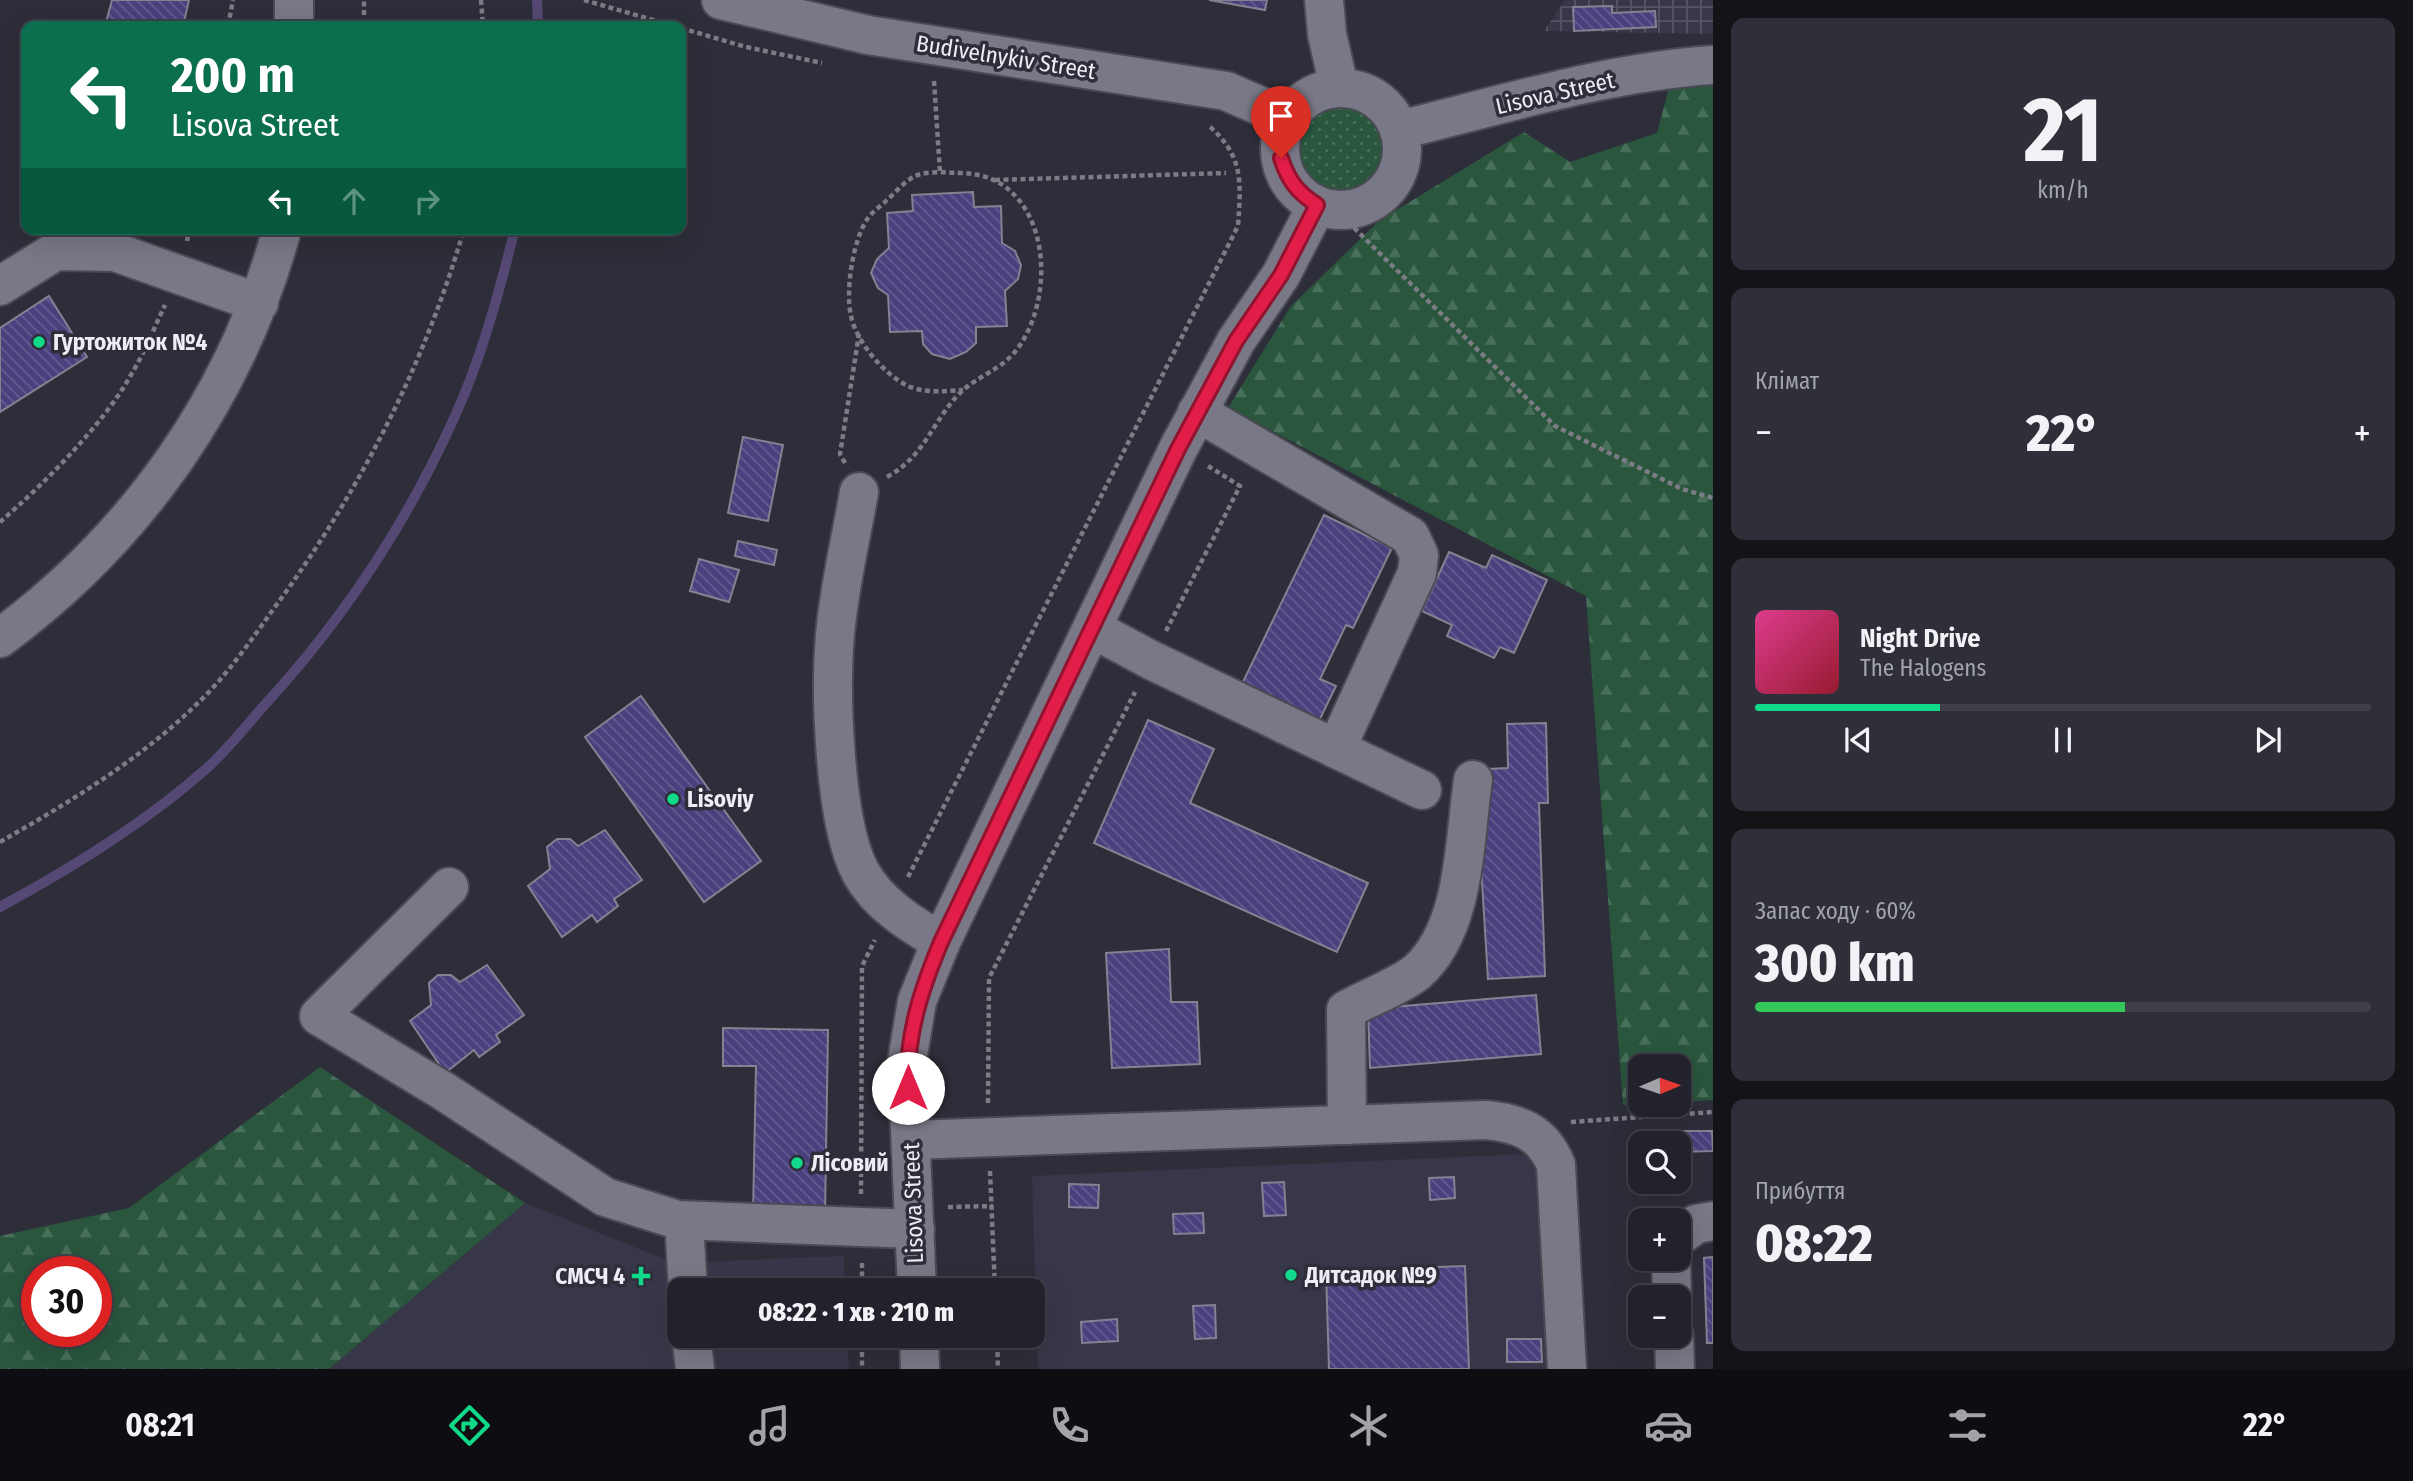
<!DOCTYPE html>
<html lang="uk">
<head>
<meta charset="utf-8">
<style>
	body { margin:0; font-family:"Fira Sans Condensed",sans-serif; background:#2e2f38; color:#f1f3f6; height:100vh; display:flex; flex-direction:column; font-size:26px; white-space:nowrap }
	* { box-sizing:border-box; margin:0 }
	p { font-size:23px; color:#a2a4a9 }
	.icon { flex:none; width:38px; height:38px; fill:none; stroke:currentColor; stroke-width:2; stroke-linecap:round; stroke-linejoin:round }
	.map { position:relative; flex:1; overflow:hidden }
	.sheet { display:flex; flex-direction:column; gap:18px; padding:18px; background:#131318; width:700px }
	.sheet>* { flex:none }
	.guide { position:absolute; left:21px; top:21px; width:665px; height:214px; border-radius:14px; box-shadow:0 7px 28px #0002,0 0 0 2px #3f3f48; background:#0b6e4f; color:#fff; overflow:hidden }
	.needle { width:46px; rotate:88deg }
	.buttons { position:absolute; left:1628px; top:1054px; display:grid; gap:14px }
	.buttons a { display:grid; place-items:center; width:63px; height:63px; border-radius:14px; background:#22222c; box-shadow:0 7px 28px #0002,0 0 0 2px #3f3f48; font-size:35px }
	.speed { position:absolute; left:21px; top:1256px; display:flex; gap:14px; font-size:35px; font-weight:700; text-align:center }
	.speed>* { display:grid; place-content:center; width:91px; height:91px; border-radius:50%; background:#22222c; box-shadow:0 7px 28px #0002,0 0 0 2px #3f3f48; line-height:1 }
	.speed .limit { border:10px solid #d22; background:#fff; color:#111 }
	.pin { position:absolute; display:grid; place-items:center; width:60px; height:60px; color:#fff; margin:-72px -30px; border-radius:50% 50% 50% 0; rotate:-45deg; box-shadow:0 0 7px #0007 }
	.pin .icon { rotate:45deg }
	.me { position:absolute; width:77px; margin:-38px; rotate:0deg; stroke-linejoin:round; filter:drop-shadow(0 0 5px #0008) }
	.turn { display:flex; align-items:center; gap:24px; height:147px; padding:0 35px; font-size:32px }
	.turn .icon { width:91px; height:91px; stroke-width:2.5 }
	.turn b { display:block; font-size:49px; line-height:60px }
	.lanes { display:flex; align-items:center; height:66px; padding:0 35px; background:#0003; justify-content:center; gap:35px; direction:ltr }
	.lanes .off { opacity:.35 }
	.big { font-size:52px; font-weight:800; line-height:1.1 }
	.sheet .widget { flex:1; display:flex; flex-direction:column; justify-content:center; gap:10px; min-width:0; padding:0 24px; border-radius:14px; background:#2e2f38 }
	.sheet .dial { align-items:center; gap:0 }
	.dial b { font-size:91px; line-height:1 }
	.song { display:flex; align-items:center; gap:21px }
	.cover { width:84px; height:84px; border-radius:10px; background:linear-gradient(135deg,hsl(330 70% 55%),hsl(350 70% 35%)) }
	.played { height:7px; border-radius:4px; background:linear-gradient(90deg,#11d98a 30%,#3f3f48 30%) }
	.keys { display:flex; justify-content:space-around; direction:ltr }
	.heat { display:flex; justify-content:space-between; align-items:center; font-size:38px; direction:ltr }
	.charge { height:10px; border-radius:5px; background:linear-gradient(90deg,#34c759 60%,#3f3f48 0) }
	.trip { position:absolute; left:667px; top:1278px; width:378px; height:70px; border-radius:14px; background:#22222c; box-shadow:0 7px 28px #0002,0 0 0 2px #3f3f48; font-weight:800; line-height:70px; text-align:center }
	.tab-bar { display:flex; height:112px; justify-content:space-around; align-items:center; background:#0e0e12; color:#a2a4a9 }
	.tab-bar .icon { width:49px; height:49px }
	.tab-bar .active { color:#11d98a }
	.tab-bar b { font-size:32px; color:#f1f3f6 }
	main { display:flex; flex:1; min-height:0 }
	.map>svg:first-child { display:block }
	.built { fill:#383749 }
	.industrial { fill:url(#industrial-grid) }
	.grass { fill:url(#grass-dots) }
	.forest { fill:url(#forest-firs); fill-rule:evenodd }
	.lines { fill:none; stroke-linecap:round; stroke-linejoin:round }
	.stream { stroke:#564874; stroke-width:10 }
	.building { fill:url(#building-back-hatch); stroke:#838291; stroke-width:2 }
	.minor-casing { stroke:#4a4a54; stroke-width:42 }
	.path { stroke:#7c7c86; stroke-width:4.5; stroke-dasharray:5 3.5; stroke-linecap:butt }
	.minor { stroke:#787886; stroke-width:38 }
	.route-casing { stroke:#92132f; stroke-width:18 }
	.route { stroke:#e11d48; stroke-width:12 }
	.poi-dot { fill:#11d98a; stroke:#2e2e3a; stroke-width:2.5 }
	.labels { text-anchor:middle; stroke-width:7; stroke-linejoin:round; paint-order:stroke }
	.street-label { font-size:23px; fill:#ededf5; stroke:#2e2e3a }
	.poi-label { font-size:23px; font-weight:bold; fill:#ededf5; stroke:#2e2e3a; text-anchor:start }
</style>
</head>
<body>
<main>
<div class="map">
<svg width="1713" height="1369" viewBox="0 0 1713 1369">
	<defs>
		<pattern id="industrial-grid" width="8" height="8" patternUnits="userSpaceOnUse" patternTransform="scale(1.75)"><rect width="8" height="8" fill="#383749"/><path d="M0 4h8M4 0v8" fill="none" stroke="#555464"/></pattern>
		<pattern id="grass-dots" width="8" height="8" patternUnits="userSpaceOnUse" patternTransform="scale(1.75)"><rect width="8" height="8" fill="#29563d"/><path d="M2 2h.1M6 6h.1" fill="none" stroke="#486f5a" stroke-width="1.8" stroke-linecap="round"/></pattern>
		<pattern id="forest-firs" width="22" height="20" patternUnits="userSpaceOnUse" patternTransform="scale(1.75)"><rect width="22" height="20" fill="#29563d"/><path d="M5 1l3.5 6h-7zM16 11l3.5 6h-7z" fill="#486f5a"/></pattern>
		<pattern id="building-back-hatch" width="6" height="6" patternUnits="userSpaceOnUse" patternTransform="scale(1.75)"><rect width="6" height="6" fill="#49407e"/><path d="M-1 5l2 2M0 0l6 6M5-1l2 2" fill="none" stroke="#645c91"/></pattern>
	</defs>
	<rect width="100%" height="100%" fill="#2e2e3a"/>
	<g class="built">
		<path d="M1526,1154L1542,1181L1552,1369H1038L1032,1176Z"/>
		<path d="M525,1203L674,1263L844,1256L845,1290H679V1335H847L849,1369H329Z"/>
	</g>
	<path class="industrial" d="M1565,0H1713V34L1544,31Z"/>
	<circle class="grass" cx="1341" cy="150" r="44"/>
	<g class="forest">
		<path d="M1713,81V1100L1678,1102V1066H1640V1104L1623,1105L1586,596L1228,408L1291,306L1380,220L1524,132L1570,162L1657,133L1670,84Z"/>
		<path d="M320,1067L525,1203L329,1369H0V1236L129,1208ZM37,1272H96V1332H37Z"/>
	</g>
	<g class="lines">
		<g class="stream">
			<path d="M537,0L538,26"/>
			<path d="M0,907C72,868 145,823 206,769C226,751 243,730 260,710C340,624 407,523 455,416C482,357 499,292 515,229"/>
		</g>
	</g>
	<g class="building">
		<path d="M112,0H189L183,26H105Z"/>
		<path d="M1209,0H1267L1265,10Z"/>
		<path d="M1612,6V13L1655,11L1656,27L1574,31L1573,7Z"/>
		<path d="M973,192L974,207L1001,206L1002,243L1015,251L1021,265L1018,279L1005,291L1007,326L976,327V343L966,352L950,359L932,354L923,344L922,331L890,332L888,295L878,288L871,273L877,259L889,248L887,213L913,211L912,195Z"/>
		<path d="M49,296L87,357L0,412V328Z"/>
		<path d="M743,437L783,445L768,521L728,513Z"/>
		<path d="M1324,515L1392,548L1353,628L1346,625L1320,679L1336,686L1318,723L1241,686Z"/>
		<path d="M738,541L777,550L774,565L735,556Z"/>
		<path d="M1449,552L1486,568L1492,555L1547,580L1514,653L1500,647L1494,658L1447,636L1452,625L1422,611Z"/>
		<path d="M699,559L739,570L729,602L690,591Z"/>
		<path d="M641,696L761,861L704,902L585,737Z"/>
		<path d="M1148,720L1214,749L1190,803L1368,883L1337,952L1094,843Z"/>
		<path d="M1546,723L1548,803H1539L1545,976L1488,979L1477,801L1487,769L1508,768L1507,724Z"/>
		<path d="M605,830L642,880L614,899L618,906L597,922L592,915L562,937L528,886L550,869L547,847L557,839H570L578,846Z"/>
		<path d="M1169,949L1171,1002H1197L1200,1064L1112,1068L1106,953Z"/>
		<path d="M487,965L524,1015L496,1035L500,1042L479,1057L474,1050L445,1073L410,1021L431,1005L429,983L438,975H451L460,982Z"/>
		<path d="M1536,995L1541,1054L1370,1068L1368,1009Z"/>
		<path d="M723,1028L828,1030L825,1216L753,1214L756,1066H723Z"/>
		<path d="M1676,1131H1712L1713,1151L1678,1152Z"/>
		<path d="M1454,1177L1455,1198L1430,1200L1429,1178Z"/>
		<path d="M1284,1182L1286,1215L1264,1216L1262,1183Z"/>
		<path d="M1069,1184L1099,1185L1098,1208L1069,1207Z"/>
		<path d="M1203,1213L1204,1233L1174,1234L1173,1214Z"/>
		<path d="M1713,1257V1343H1707L1704,1258Z"/>
		<path d="M1465,1266L1469,1369H1329L1326,1271Z"/>
		<path d="M1215,1305L1216,1338L1195,1339L1193,1306Z"/>
		<path d="M1117,1319L1118,1341L1082,1343L1081,1322Z"/>
		<path d="M1507,1339H1541L1542,1362H1507Z"/>
	</g>
	<g class="lines">
		<g class="minor-casing">
			<g id="minor">
				<path d="M721,0L868,35L1226,91L1288,118"/>
				<path d="M1324,0L1327,34L1339,87"/>
				<path d="M294,26V0"/>
				<circle cx="1341" cy="149" r="61"/>
				<path d="M1399,130C1502,105 1607,72 1713,65"/>
				<path d="M0,286L56,251L115,252L259,303"/>
				<path d="M1197,412L1410,536L1419,555L1417,573L1336,749"/>
				<path d="M859,492C851,539 839,587 835,635C830,692 834,824 861,873C878,904 911,924 941,942"/>
				<path d="M1093,629L1151,660L1422,790"/>
				<path d="M0,638C138,536 237,395 282,229"/>
				<path d="M449,887L319,1016L445,1092L605,1197L678,1220L915,1229"/>
				<path d="M1347,1125L1346,1010C1367,998 1400,986 1417,972C1466,929 1464,840 1473,780"/>
				<path d="M911,1140L1486,1120C1520,1123 1543,1133 1556,1165L1567,1369"/>
				<path d="M1678,1237L1696,1224L1713,1221"/>
				<path d="M685,1239L688,1290"/>
				<path d="M1671,1258L1672,1297"/>
				<path d="M917,1290L907,1061L917,1001L941,942L1178,449L1236,341L1281,275L1317,205"/>
				<path d="M691,1335L695,1369"/>
				<path d="M919,1335L920,1369"/>
				<path d="M1674,1335L1675,1369"/>
			</g>
		</g>
		<g class="path">
			<path d="M481,0L483,26"/>
			<path d="M584,0L674,26"/>
			<path d="M364,15V0"/>
			<path d="M228,26L233,0"/>
			<path d="M681,28L746,47L822,63"/>
			<path d="M934,81L940,172"/>
			<path d="M995,180L1226,173"/>
			<path d="M1348,222L1555,426L1682,489L1713,498"/>
			<path d="M187,241L189,229"/>
			<path d="M845,463L840,454L859,334"/>
			<path d="M887,477C927,455 933,418 963,390C979,376 999,370 1014,353C1047,314 1052,239 1018,199C1002,180 982,173 958,173C945,172 927,171 915,176C906,180 895,193 887,200C881,206 873,211 868,218C853,239 845,291 851,316C856,341 883,373 906,385C924,394 944,391 963,390"/>
			<path d="M0,522C43,485 105,423 132,373C145,352 154,328 165,305"/>
			<path d="M1166,631L1240,486L1208,466"/>
			<path d="M0,842C70,802 141,759 199,702C226,676 250,642 272,611C357,496 424,367 464,229"/>
			<path d="M908,877L1238,226C1241,182 1244,156 1208,125"/>
			<path d="M988,1103L989,978L1135,692"/>
			<path d="M1571,1122L1713,1112"/>
			<path d="M990,1171L995,1290"/>
			<path d="M861,1194L862,966L875,940"/>
			<path d="M948,1207L993,1206"/>
			<path d="M862,1263V1290"/>
			<path d="M862,1335V1369"/>
			<path d="M997,1335L998,1369"/>
		</g>
		<use href="#minor" class="minor"/>
	</g>
	<g class="lines">
		<g class="route-casing">
			<path id="route" d="M908,1088C906,1035 921,990 941,942L1178,449L1236,341L1281,275L1317,205C1297,192 1288,180 1281,158"/>
		</g>
		<use href="#route" class="route"/>
	</g>
	<g class="poi-dot">
		<circle cx="39" cy="342" r="7"/>
		<circle cx="673" cy="799" r="7"/>
		<circle cx="797" cy="1163" r="7"/>
		<circle cx="1291" cy="1275" r="7"/>
		<path d="M637.5 1265.5h7v7h7v7h-7v7h-7v-7h-7v-7h7z"/>
	</g>
	<g class="labels">
		<g class="street-label">
			<text transform="translate(1006 57) rotate(9)" y="8">Budivelnykiv Street</text>
			<text transform="translate(1555 93) rotate(-13)" y="8">Lisova Street</text>
			<text transform="translate(913 1203) rotate(-92)" y="8">Lisova Street</text>
		</g>
		<g class="poi-label">
			<text x="53" y="350">Гуртожиток №4</text>
			<text x="687" y="807">Lisoviy</text>
			<text x="811" y="1171">Лісовий</text>
			<text x="1305" y="1283">Дитсадок №9</text>
			<text x="625" y="1284" text-anchor="end">СМСЧ 4</text>
		</g>
	</g>
</svg>
<div class="buttons">
<a><svg class="needle" viewBox="-14 -14 28 28"><path d="M0-13l5 13h-10z" fill="#e53935"/><path d="M0 13l5-13h-10z" fill="#a2a4a9"/></svg></a>
<a><svg class="icon" aria-label="search" viewBox="0 0 24 24"><circle cx="10" cy="10" r="6"/><path d="M15 15l6 6"/></svg></a>
<a>+</a>
<a>−</a>
</div>
<div class="speed"><div class="limit">30</div></div>
<div class="pin" style="left:1281px;top:158px;background:#d93025"><svg class="icon" aria-label="arrive" viewBox="0 0 24 24"><path d="M6 21V4h12l-3 4 3 4H6"/></svg></div>
<svg class="me" style="left:908px;top:1088px" viewBox="-20 -20 40 40"><circle r="19" fill="#fff"/><path d="M0-13L10 11 0 6-10 11z" fill="#e11d48"/></svg>
<div class="trip">08:22 · 1 хв · 210 m</div>
<div class="guide">
<div class="turn"><svg class="icon" aria-label="left" viewBox="0 0 24 24"><path d="M17 20v-9H6M10 6l-5 5 5 5"/></svg><div><b>200 m</b>Lisova Street</div></div>
<div class="lanes"><svg class="icon" aria-label="left" viewBox="0 0 24 24"><path d="M17 20v-9H6M10 6l-5 5 5 5"/></svg><svg class="icon off" aria-label="ahead" viewBox="0 0 24 24"><path d="M12 20V5M6 11l6-6 6 6"/></svg><svg class="icon off" aria-label="right" viewBox="0 0 24 24"><path d="M7 20v-9h11M14 6l5 5-5 5"/></svg></div>
</div>
</div>
<section class="sheet">
<div class="widget dial"><b>21</b><p>km/h</p></div>
<div class="widget"><p>Клімат</p>
<div class="heat"><a>−</a><b class="big">22°</b><a>+</a></div>
</div>
<div class="widget">
<div class="song"><i class="cover"></i><div><b>Night Drive</b><p>The Halogens</p></div></div>
<div class="played"></div>
<div class="keys"><svg class="icon" aria-label="previous" viewBox="0 0 24 24"><path d="M18 5L8 12l10 7zM5 5v14"/></svg><svg class="icon" aria-label="pause" viewBox="0 0 24 24"><path d="M8 5v14M16 5v14"/></svg><svg class="icon" aria-label="next" viewBox="0 0 24 24"><path d="M6 5l10 7-10 7zM19 5v14"/></svg></div>
</div>
<div class="widget"><p>Запас ходу · 60%</p><b class="big">300 km</b><div class="charge"></div></div>
<div class="widget"><p>Прибуття</p><b class="big">08:22</b></div>
</section>
</main>
<nav class="tab-bar">
<b>08:21</b>
<svg class="icon active" aria-label="directions" viewBox="0 0 24 24"><path d="M12 3l9 9-9 9-9-9zM9 14v-3h6M13 9l2 2-2 2"/></svg>
<svg class="icon" aria-label="music" viewBox="0 0 24 24"><path d="M9 18V5l10-2v13"/><circle cx="6" cy="18" r="3"/><circle cx="16" cy="16" r="3"/></svg>
<svg class="icon" aria-label="phone" viewBox="0 0 24 24"><path d="M5 4h4l2 5-3 2q2 4 5 5l2-3 5 2v4C11 20 4 13 5 4z"/></svg>
<svg class="icon" aria-label="climate" viewBox="0 0 24 24"><path d="M12 3v18M4 7l16 10M4 17L20 7"/></svg>
<svg class="icon" aria-label="car" viewBox="0 0 24 24"><path d="M5 17H2v-5l4-1 3-4h7l3 4 3 1v5h-3M9 17h6M6 11h13"/><circle cx="7" cy="17" r="2"/><circle cx="17" cy="17" r="2"/></svg>
<svg class="icon" aria-label="filters" viewBox="0 0 24 24"><path d="M4 7h16M4 17h16"/><circle cx="9" cy="7" r="2"/><circle cx="15" cy="17" r="2"/></svg>
<b>22°</b>
</nav>
</body>
</html>
